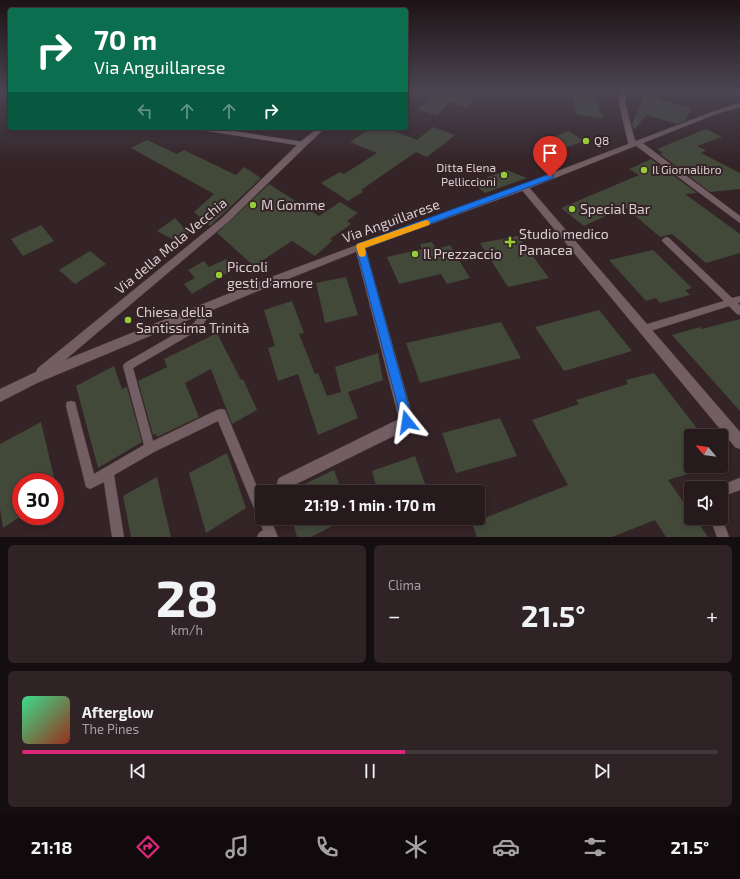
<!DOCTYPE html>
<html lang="it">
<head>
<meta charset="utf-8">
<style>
	body { margin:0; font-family:"Exo 2",sans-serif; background:#2f2326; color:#f1f3f6; height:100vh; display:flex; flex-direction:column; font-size:15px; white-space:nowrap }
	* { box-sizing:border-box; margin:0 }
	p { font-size:13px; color:#a4a1a4 }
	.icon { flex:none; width:22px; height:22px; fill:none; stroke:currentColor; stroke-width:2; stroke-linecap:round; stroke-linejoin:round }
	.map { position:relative; height:537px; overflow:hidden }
	.details { display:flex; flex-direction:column; gap:8px; padding:8px; background:#150e10; flex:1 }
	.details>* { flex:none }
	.banner { position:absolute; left:8px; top:8px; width:400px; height:122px; border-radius:4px; box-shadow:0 2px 6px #0003,0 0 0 1px #43383b; background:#0b6e4f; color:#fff; overflow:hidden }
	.needle { width:26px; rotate:298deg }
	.controls { position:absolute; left:684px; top:429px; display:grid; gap:8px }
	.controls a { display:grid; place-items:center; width:44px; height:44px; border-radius:4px; background:#271a1d; box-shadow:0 2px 6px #0003,0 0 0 1px #43383b; font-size:20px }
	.speed { position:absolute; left:12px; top:473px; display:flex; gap:8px; font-size:20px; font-weight:700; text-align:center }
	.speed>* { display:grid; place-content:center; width:52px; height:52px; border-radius:50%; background:#271a1d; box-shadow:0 2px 6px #0003,0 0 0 1px #43383b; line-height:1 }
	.speed .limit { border:6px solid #d22; background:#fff; color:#111 }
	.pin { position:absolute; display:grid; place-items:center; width:34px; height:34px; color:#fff; margin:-41px -17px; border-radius:50% 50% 50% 0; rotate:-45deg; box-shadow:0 0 4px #0007 }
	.pin .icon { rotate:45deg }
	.me { position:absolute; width:44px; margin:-22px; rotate:345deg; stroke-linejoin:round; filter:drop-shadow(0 0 3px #0008) }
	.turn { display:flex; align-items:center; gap:14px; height:84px; padding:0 20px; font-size:18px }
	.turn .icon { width:52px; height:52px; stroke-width:2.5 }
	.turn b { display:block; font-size:28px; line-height:34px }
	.lanes { display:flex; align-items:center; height:38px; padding:0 20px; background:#0003; justify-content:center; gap:20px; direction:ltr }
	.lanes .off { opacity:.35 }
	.big { font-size:30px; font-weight:700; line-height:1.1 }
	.details .card { flex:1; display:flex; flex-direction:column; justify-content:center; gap:6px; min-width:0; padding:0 14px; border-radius:6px; background:#2f2326 }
	.details .dial { align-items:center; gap:0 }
	.dial b { font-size:52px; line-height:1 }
	.song { display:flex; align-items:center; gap:12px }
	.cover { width:48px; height:48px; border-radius:6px; background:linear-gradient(135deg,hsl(150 70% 55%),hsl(10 70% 35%)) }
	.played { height:4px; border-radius:2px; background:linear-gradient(90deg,#db2777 55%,#43383b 55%) }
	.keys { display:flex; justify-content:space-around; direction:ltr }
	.heat { display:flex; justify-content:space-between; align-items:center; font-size:22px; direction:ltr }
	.details .tiles { flex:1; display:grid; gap:8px; grid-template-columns:1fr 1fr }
	.card:last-child { grid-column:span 2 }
	.trip { position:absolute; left:255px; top:485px; width:230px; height:40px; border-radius:4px; background:#271a1d; box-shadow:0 2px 6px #0003,0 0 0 1px #43383b; font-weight:700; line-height:40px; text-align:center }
	.tab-bar { display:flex; height:64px; justify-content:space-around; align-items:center; background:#100a0c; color:#a4a1a4 }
	.tab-bar .icon { width:28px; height:28px }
	.tab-bar .current { color:#db2777 }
	.tab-bar b { font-size:18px; color:#f1f3f6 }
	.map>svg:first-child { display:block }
	.building { fill:#424939 }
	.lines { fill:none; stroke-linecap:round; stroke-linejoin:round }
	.lane-casing { stroke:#4d3e42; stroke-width:1 }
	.street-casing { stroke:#4d3e42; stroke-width:1 }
	.secondary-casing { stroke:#4d3e42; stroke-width:1 }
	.lane { fill:#735e63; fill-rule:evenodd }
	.street { fill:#735e63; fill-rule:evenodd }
	.secondary { fill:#735e63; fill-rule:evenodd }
	.route { fill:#1a73e8; stroke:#114b97 }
	.slow { fill:#f59e0b }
	.poi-dot { fill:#99cb36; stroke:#342327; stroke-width:1.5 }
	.labels { text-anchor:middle; stroke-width:4; stroke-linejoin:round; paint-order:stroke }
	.far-poi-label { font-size:12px; fill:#daced1; stroke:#342327; text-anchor:start }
	.poi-label { font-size:14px; fill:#daced1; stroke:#342327; text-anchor:start }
	.street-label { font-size:14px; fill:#daced1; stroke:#342327 }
</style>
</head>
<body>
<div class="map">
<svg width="740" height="537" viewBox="0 0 740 537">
	<rect width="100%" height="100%" fill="#342327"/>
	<g class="building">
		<path d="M422,90H480L467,107L449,102L437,115L418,110L431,97L422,95Z"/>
		<path d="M570,90H593L603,118L577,115Z"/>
		<path d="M647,90H665L658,99L691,108L685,121L677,124L646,115L635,129L633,128L632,124Z"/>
		<path d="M433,127L455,135L427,157L416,152L361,190L363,192L348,201L321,183L340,172L344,174L377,153L350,142L371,128H387L417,140Z"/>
		<path d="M706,129L722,137L697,146L706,150L701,153L740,173V189L710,192L660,154L663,153L657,149Z"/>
		<path d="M569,131L584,141L549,154L534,144Z"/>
		<path d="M147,140L177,154L184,150L236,175L244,167L261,178L210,226L194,212L214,194L131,148Z"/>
		<path d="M651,159L697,193L685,194L740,234V253L706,263L672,234L660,237L625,207L584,226L561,208L639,175L629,169Z"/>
		<path d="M507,170L527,178L485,193L473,183Z"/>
		<path d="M269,184L319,216L340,202L358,213L347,221L351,224L330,239L333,240L315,256L292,241L254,266L217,233Z"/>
		<path d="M175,218L189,233L178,242L157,231Z"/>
		<path d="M41,225L54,241L23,256L11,239Z"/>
		<path d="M518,236L549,278L508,287L480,243Z"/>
		<path d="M432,242L436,249L450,245L470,278L447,284L441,274L399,284L387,257L422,249L420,244Z"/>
		<path d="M653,250L692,288L685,290L690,295L660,303L656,298L646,301L609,260Z"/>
		<path d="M90,251L106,264L75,284L59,270Z"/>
		<path d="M226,259L232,270L192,294L184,284L195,278L188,270L204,261L209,267Z"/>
		<path d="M346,277L358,315L325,323L316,283Z"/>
		<path d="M292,301L304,333L299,334L315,374L318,373L327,396L341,392L335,367L378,353L383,380L348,392L358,418L318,435L298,374L278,381L268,348L275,346L264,310Z"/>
		<path d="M599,310L632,351L564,371L535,327Z"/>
		<path d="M740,319V411L672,335L700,327L702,329Z"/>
		<path d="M501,322L521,358L420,383L406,343Z"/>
		<path d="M217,333L241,380L243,379L257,410L232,424L211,369L185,383L199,417L157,437L156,434L153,435L138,381L167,367L164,359Z"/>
		<path d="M114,366L122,389L127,387L142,442L98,468L76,386Z"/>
		<path d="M654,373L703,436H691V473L668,480L691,513V518H695L708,537H666L655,520L612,537H477L472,523L568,485L532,420L579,404L576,400L628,384L626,380Z"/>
		<path d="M500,418L517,456L456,473L442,433Z"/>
		<path d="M41,422L55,482H21V516L3,528L0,509V444Z"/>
		<path d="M227,453L246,508L206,533L189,473Z"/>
		<path d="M415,456L428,492H378L372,471Z"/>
		<path d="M334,470L342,492H288Z"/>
		<path d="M157,477L171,537H131L123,496Z"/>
		<path d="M292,518H348L311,537H297Z"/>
	</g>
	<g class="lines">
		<g class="lane-casing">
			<g id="lane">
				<path d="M666,237L669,238L732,298L740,296V302L738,303L740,306V315L737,314L729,306L644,333L641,332L639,329L641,326L724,301L663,242L662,240Z"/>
				<path d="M212,301L215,303L216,305L200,329L133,368L153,441L217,410L221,409L225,410L262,499V518H270L278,537H257L259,533L263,530L218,421L154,452L114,475L124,537H112L104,482L90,489L86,487L66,406L67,402L71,401L75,402L76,406L94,474L144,445L123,366L125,363L194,323L209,303Z"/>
				<path d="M740,478V490L721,497V488H716L717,487Z"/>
				<path d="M721,515L722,518L729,537H717L710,518H721Z"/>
			</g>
		</g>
		<g class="street-casing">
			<g id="street">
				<path d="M621,90H627L625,103L635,141H640L740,216V223L635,145L629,147L619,103Z"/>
				<path d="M730,90H737L740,92V97Z"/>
				<path d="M198,128H214L303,142L307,144L303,146L201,130Z"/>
				<path d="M524,184L527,185L740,432V449L735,447L521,189L520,187L521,185Z"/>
				<path d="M360,244L365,247L414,422L412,427L284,490L279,488L277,483L279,478L399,419L355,247Z"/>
			</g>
		</g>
		<g class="secondary-casing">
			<path id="secondary" d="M740,103V107L716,114L527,189L363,249L258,291L37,383L0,402V389L36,372L38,368L222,218L300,142L318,128H325L306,146L228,222L65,360L250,285L357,245L521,185L712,112Z"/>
		</g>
		<use href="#lane" class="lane"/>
		<use href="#street" class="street"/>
		<use href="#secondary" class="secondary"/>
	</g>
	<linearGradient id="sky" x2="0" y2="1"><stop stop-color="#1d1315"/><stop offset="0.55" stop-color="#4a4552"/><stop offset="1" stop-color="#4a4552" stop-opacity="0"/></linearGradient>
	<rect width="740" height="165" fill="url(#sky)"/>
	<path class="route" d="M550,174L553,175V178L365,248L413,422L411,426L407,428L403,426L356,247L357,244Z"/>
	<path class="slow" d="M426,220L429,221L430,223L429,225L365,248L366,253L365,256L362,257L359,256L356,247L357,244Z"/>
	<g class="poi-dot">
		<circle cx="586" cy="141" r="4"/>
		<circle cx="644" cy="170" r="4"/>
		<circle cx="504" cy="175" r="4"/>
		<circle cx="253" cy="205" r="4"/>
		<circle cx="572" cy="209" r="4"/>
		<path d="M508 236h4v4h4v4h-4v4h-4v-4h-4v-4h4z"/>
		<circle cx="415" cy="254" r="4"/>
		<circle cx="219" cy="275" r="4"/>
		<circle cx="128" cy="320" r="4"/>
	</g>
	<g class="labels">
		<g class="far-poi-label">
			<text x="594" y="145">Q8</text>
			<text x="496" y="172" text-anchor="end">Ditta Elena<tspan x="496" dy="14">Pelliccioni</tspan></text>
			<text x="652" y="174">Il Giornalibro</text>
		</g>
		<g class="poi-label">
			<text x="261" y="210">M Gomme</text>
			<text x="580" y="214">Special Bar</text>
			<text x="519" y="239">Studio medico<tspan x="519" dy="16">Panacea</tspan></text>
			<text x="423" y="259">Il Prezzaccio</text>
			<text x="227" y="272">Piccoli<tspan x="227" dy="16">gesti d'amore</tspan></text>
			<text x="136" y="317">Chiesa della<tspan x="136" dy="16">Santissima Trinità</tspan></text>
		</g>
		<g class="street-label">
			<text transform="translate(391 221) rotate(-20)" y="5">Via Anguillarese</text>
			<text transform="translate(171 246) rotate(-40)" y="5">Via della Mola Vecchia</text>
		</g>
	</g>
</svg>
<div class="controls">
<a><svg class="needle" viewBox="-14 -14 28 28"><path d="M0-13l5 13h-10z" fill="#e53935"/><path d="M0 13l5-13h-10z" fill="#a4a1a4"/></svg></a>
<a><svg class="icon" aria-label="sound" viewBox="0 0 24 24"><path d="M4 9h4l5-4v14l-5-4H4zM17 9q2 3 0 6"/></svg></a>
</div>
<div class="speed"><div class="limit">30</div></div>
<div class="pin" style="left:550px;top:177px;background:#d93025"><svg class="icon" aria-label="arrive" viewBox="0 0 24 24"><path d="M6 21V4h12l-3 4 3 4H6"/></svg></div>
<svg class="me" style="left:407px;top:422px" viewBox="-20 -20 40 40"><path d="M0-17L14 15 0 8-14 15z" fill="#1a73e8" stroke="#fff" stroke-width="4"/></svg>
<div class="trip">21:19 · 1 min · 170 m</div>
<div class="banner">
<div class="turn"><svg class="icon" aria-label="right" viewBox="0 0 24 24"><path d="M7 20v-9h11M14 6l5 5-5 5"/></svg><div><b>70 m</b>Via Anguillarese</div></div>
<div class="lanes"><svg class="icon off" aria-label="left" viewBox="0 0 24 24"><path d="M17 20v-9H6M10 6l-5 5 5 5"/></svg><svg class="icon off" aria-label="ahead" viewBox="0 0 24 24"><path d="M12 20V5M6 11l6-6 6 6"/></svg><svg class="icon off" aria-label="ahead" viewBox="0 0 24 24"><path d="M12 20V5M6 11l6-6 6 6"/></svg><svg class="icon" aria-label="right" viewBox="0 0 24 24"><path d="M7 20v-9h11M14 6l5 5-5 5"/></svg></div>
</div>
</div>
<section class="details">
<div class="tiles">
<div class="card dial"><b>28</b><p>km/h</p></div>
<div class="card"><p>Clima</p>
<div class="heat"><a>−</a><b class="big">21.5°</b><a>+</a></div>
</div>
<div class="card">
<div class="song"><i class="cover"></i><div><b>Afterglow</b><p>The Pines</p></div></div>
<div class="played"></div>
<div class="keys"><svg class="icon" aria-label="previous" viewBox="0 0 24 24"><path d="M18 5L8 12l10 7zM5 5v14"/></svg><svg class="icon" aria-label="pause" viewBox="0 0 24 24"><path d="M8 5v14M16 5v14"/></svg><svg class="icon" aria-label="next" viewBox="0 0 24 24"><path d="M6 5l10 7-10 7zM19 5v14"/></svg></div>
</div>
</div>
</section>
<nav class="tab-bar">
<b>21:18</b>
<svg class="icon current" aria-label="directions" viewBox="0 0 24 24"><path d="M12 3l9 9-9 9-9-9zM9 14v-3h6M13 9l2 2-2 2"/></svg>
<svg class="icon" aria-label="music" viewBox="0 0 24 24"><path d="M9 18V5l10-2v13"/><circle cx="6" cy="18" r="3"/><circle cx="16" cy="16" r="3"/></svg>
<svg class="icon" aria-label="phone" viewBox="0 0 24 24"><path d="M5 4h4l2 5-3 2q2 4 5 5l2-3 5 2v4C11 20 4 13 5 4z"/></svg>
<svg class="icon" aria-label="climate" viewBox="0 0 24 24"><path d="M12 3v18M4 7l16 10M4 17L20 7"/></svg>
<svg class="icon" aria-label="car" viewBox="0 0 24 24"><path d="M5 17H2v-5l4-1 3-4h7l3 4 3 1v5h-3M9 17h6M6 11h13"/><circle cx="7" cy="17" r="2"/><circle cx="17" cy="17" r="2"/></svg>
<svg class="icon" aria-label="filters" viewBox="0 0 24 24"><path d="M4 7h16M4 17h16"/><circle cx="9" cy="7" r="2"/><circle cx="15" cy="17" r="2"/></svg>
<b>21.5°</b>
</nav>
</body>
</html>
